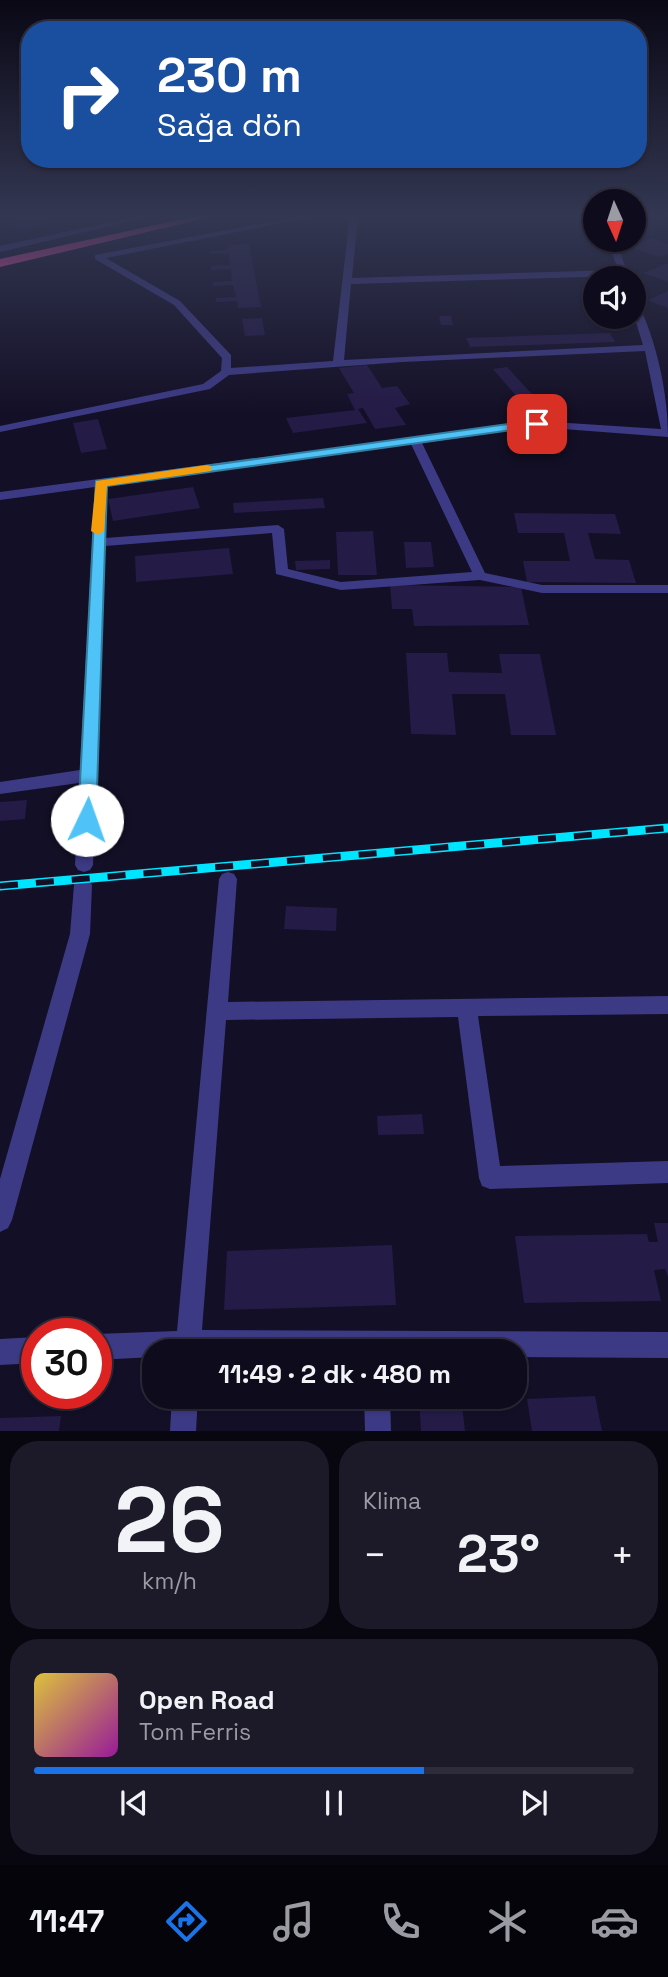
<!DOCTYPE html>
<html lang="tr">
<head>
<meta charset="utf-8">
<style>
	body { margin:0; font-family:"Space Grotesk",sans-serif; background:#1c1929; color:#f1f3f6; height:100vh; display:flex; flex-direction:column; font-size:26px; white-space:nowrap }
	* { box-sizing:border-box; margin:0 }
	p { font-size:23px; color:#9b9ba3 }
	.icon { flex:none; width:38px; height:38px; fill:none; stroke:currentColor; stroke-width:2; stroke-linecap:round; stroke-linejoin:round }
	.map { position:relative; height:1431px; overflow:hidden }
	.drawer { display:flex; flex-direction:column; gap:10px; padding:10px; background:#08060f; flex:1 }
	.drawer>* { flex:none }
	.guide { position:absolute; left:21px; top:21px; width:626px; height:147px; border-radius:28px; box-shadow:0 2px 5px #0004,0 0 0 2px #2e2b3b; background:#1a4fa0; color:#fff; overflow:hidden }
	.needle { width:46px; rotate:177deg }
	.controls { position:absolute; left:583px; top:189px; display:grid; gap:14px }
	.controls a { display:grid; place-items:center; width:63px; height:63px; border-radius:50%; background:#0e0b1c; box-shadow:0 2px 5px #0004,0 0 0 2px #2e2b3b; font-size:35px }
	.speed { position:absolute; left:21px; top:1318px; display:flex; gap:14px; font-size:35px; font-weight:700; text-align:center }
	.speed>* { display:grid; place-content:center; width:91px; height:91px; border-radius:50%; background:#0e0b1c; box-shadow:0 2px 5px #0004,0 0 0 2px #2e2b3b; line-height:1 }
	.speed .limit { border:10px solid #d22; background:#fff; color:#111 }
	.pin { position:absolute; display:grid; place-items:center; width:60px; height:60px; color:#fff; margin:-30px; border-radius:14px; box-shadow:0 4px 10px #0006 }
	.me { position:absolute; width:77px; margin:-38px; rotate:3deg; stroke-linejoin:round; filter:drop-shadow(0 0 5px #0008) }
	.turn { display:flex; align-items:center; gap:24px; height:147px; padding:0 21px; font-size:32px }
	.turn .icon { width:91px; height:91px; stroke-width:2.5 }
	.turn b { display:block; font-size:49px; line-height:60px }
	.big { font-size:52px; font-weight:800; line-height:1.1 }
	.drawer .widget { flex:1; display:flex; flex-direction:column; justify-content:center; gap:10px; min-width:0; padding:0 24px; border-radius:28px; background:#1c1929 }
	.drawer .dial { align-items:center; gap:0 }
	.dial b { font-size:91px; line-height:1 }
	.song { display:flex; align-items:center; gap:21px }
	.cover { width:84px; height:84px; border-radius:10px; background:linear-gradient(135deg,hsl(50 70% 55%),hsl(300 70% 35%)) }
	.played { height:7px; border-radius:4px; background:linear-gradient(90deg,#1a73e8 65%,#2e2b3b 65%) }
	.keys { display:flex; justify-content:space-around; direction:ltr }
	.heat { display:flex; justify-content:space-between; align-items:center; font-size:38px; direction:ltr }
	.drawer .tiles { flex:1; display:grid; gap:10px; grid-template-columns:1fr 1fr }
	.widget:last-child { grid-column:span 2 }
	.trip { position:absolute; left:142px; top:1339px; width:385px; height:70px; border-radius:28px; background:#0e0b1c; box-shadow:0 2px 5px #0004,0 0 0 2px #2e2b3b; font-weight:800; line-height:70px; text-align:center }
	.menu { display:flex; height:112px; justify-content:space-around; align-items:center; background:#06040b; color:#9b9ba3 }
	.menu .icon { width:49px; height:49px }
	.menu .selected { color:#1a73e8 }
	.menu b { font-size:32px; color:#f1f3f6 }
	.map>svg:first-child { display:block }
	.building { fill:#241b47 }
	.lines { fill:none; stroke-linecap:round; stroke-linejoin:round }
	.street { fill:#3d3a85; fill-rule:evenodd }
	.highway { fill:#ff4fa3; fill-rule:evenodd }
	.rail-casing { stroke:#00e5ff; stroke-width:9 }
	.rail { stroke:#130f26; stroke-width:6; stroke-dasharray:18; stroke-linecap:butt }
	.route { fill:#4fc3f7; stroke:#337fa1; stroke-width:2 }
	.slow { fill:#f59e0b }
</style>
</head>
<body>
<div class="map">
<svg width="668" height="1431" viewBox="0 0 668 1431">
	<rect width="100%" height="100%" fill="#130f26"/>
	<g class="building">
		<path d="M639,215H640L667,224L646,232L634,228V217Z"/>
		<path d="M35,216L48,224L20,231L8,222Z"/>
		<path d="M652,238L668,244V253L659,257L630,247Z"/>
		<path d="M249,244L261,307L238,308L237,301L216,302V298L236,297L233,285L213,286V282L232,281L231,269L211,270V266L230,265L229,253L210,254L209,251L228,250V245Z"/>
		<path d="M665,264H668V282L643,273Z"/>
		<path d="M668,291V308L648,300Z"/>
		<path d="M439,316H451L453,325H441Z"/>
		<path d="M262,318L265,335L245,336L242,319Z"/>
		<path d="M610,333L615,342L470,347L466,338Z"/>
		<path d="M367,365L382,388L397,386L410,404L395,408L406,425L375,429L363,408L358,409L367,423L293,433L286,418L355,410L347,394L354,393L339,368Z"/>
		<path d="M507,367L540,403L525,406L493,369Z"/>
		<path d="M98,419L107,449L81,453L73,423Z"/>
		<path d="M193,487L200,508L113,521L108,499Z"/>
		<path d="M323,498L325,508L234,513L233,503Z"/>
		<path d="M514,513L615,514L621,534L588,533L595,559L629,560L636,583L527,582L523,561H570L564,533H518Z"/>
		<path d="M373,531L377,575H338L336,532Z"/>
		<path d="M404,542H431L434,567L406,568Z"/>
		<path d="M229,548L233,574L136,582L135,556Z"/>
		<path d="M330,560V569L296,570L295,561Z"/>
		<path d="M390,585L521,587L529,625L414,626L412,609H392Z"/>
		<path d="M406,653H447L449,672L502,673L499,654H540L556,735H511L505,694H452L456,735L411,734Z"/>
		<path d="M27,800L25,819L0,821V802Z"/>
		<path d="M286,906L337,908L336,931L284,929Z"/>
		<path d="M422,1114L424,1134L378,1135L377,1116Z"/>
		<path d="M654,1223H668V1277L665,1269L654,1270L661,1301L524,1303L515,1236L647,1234L649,1242H658Z"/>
		<path d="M392,1245L396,1305L224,1310L227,1251Z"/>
		<path d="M419,1396H461L465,1431H421Z"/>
		<path d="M595,1396L602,1431H532L527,1399Z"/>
		<path d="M61,1416L59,1431H0V1418Z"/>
	</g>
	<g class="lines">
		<g class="street">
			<path d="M144,215H158L0,252V246Z"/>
			<path d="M307,215H322L106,258L180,301L231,355V368L333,361L350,215H358L352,278L618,270L608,240H616L629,278H621L620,276L351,284L344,360L643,345L634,316V300L637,301C657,342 668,393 668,437L537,427L422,443L485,573L542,585H668V593H542L480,580L341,590L276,574L272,533L105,546L93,865L90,870L84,872L78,870L75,865L79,783L0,794V782L80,770L95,487L0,500V492L537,421L661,429L645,351L402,362L229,375L210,389L0,432V426L203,384L221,371L222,358L174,305L95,259V255ZM411,444L472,572L341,582L288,569L284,529L278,525L105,538L107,485Z"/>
			<path d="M228,872L234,874L237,879L228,1002L668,996V1014L478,1016L500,1166L668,1161V1183L490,1189L482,1186L479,1178L458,1017L226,1020L202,1330L668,1332V1358L514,1357V1351H154V1357L96,1360V1334L177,1331L219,879L222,874Z"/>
			<path d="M83,878L89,880L92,885L90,934L12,1220L8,1228L0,1232V1179L70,934L74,885L77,880Z"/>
			<path d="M37,1337V1363L0,1365V1339Z"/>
			<path d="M172,1396H198L196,1431H170Z"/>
			<path d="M364,1396H390L391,1431H365Z"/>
		</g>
		<path class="highway" d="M201,215H219L0,267V259Z"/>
		<g class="rail-casing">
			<path id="rail" d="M0,886L668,828"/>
		</g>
		<use href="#rail" class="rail"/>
	</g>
	<linearGradient id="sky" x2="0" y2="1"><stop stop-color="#0a0815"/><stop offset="0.52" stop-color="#333752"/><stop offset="1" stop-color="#333752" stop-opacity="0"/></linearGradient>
	<rect width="668" height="415" fill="url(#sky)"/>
	<path class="route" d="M537,420L543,424L541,426L107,486L96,820L93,825H81L78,820L96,481Z"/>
	<path class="slow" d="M207,465L211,466V471L107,486L104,531L98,535L91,531L96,481Z"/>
</svg>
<div class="controls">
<a><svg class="needle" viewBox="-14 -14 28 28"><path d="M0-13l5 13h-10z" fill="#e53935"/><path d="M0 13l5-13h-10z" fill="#9b9ba3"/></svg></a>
<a><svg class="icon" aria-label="sound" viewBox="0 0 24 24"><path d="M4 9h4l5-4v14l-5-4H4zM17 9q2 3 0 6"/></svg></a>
</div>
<div class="speed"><div class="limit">30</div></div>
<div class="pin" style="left:537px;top:424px;background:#d93025"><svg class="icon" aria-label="arrive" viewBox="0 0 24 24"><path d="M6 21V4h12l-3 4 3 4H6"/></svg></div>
<svg class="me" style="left:87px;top:820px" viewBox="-20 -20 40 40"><circle r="19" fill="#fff"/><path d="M0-13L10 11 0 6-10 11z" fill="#4fc3f7"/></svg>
<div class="trip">11:49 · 2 dk · 480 m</div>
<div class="guide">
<div class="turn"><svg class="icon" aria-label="right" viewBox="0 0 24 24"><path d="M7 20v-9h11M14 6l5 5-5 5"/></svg><div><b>230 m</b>Sağa dön</div></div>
</div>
</div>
<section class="drawer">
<div class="tiles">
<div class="widget dial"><b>26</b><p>km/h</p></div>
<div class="widget"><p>Klima</p>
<div class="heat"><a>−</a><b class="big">23°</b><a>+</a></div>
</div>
<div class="widget">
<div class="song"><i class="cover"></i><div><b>Open Road</b><p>Tom Ferris</p></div></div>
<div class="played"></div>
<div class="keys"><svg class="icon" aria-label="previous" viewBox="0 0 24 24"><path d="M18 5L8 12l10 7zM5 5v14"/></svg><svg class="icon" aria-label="pause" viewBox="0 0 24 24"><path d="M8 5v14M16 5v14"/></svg><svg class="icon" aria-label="next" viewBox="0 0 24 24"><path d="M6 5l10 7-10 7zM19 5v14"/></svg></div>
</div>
</div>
</section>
<nav class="menu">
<b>11:47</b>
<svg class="icon selected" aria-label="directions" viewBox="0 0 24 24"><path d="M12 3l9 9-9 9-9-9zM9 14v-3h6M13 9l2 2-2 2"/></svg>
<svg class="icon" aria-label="music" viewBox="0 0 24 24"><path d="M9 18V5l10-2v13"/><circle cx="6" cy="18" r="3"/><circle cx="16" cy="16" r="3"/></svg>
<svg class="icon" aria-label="phone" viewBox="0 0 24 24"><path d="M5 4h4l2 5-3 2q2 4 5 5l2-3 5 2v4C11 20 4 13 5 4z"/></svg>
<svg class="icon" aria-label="climate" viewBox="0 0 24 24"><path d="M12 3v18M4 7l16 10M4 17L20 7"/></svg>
<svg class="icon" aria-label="car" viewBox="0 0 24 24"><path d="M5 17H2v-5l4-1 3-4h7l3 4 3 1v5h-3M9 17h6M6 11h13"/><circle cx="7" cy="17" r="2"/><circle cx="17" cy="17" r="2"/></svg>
</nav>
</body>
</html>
